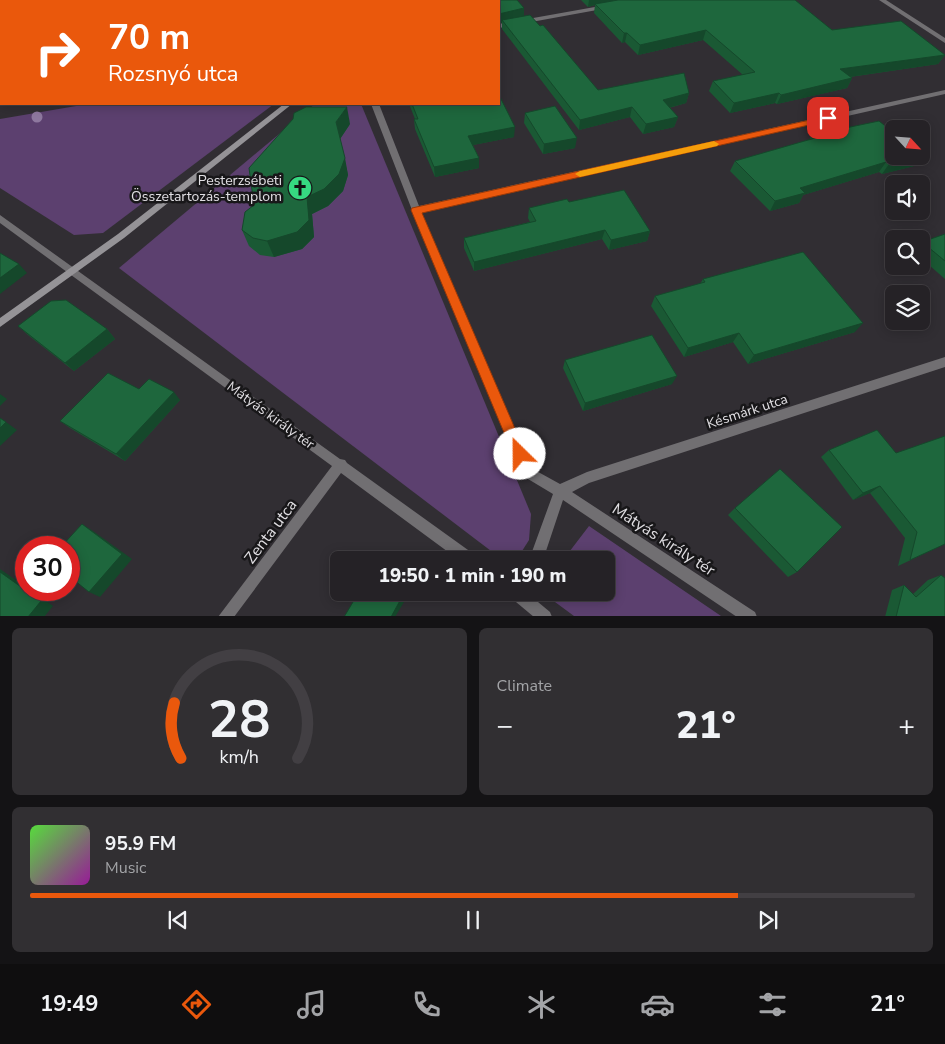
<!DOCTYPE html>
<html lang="en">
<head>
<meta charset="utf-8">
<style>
	body { margin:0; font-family:"Nunito Sans",sans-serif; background:#312f32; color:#f1f3f6; height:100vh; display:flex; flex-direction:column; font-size:19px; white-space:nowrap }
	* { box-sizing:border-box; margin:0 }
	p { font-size:16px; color:#a3a4a7 }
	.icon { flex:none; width:28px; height:28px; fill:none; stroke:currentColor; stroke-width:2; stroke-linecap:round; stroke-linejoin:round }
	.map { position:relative; height:616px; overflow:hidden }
	.drawer { display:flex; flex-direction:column; gap:12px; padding:12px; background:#141315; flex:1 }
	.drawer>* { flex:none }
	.banner { position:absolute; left:0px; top:0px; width:500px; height:105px; box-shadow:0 2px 12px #0003,0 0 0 1px #423f43; background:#ea580c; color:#fff; overflow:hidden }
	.needle { width:32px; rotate:116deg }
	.fabs { position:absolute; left:885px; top:120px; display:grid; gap:10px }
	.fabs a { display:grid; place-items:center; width:45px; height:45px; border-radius:8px; background:#252226; box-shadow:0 2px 12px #0003,0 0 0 1px #423f43; font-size:25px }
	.speed { position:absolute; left:15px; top:536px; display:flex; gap:10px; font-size:25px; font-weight:700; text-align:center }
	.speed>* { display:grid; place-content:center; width:65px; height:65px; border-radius:50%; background:#252226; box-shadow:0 2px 12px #0003,0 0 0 1px #423f43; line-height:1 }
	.speed .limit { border:8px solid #d22; background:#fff; color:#111 }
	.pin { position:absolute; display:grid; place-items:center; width:42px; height:42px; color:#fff; margin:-21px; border-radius:10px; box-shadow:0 2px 8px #0006 }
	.me { position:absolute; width:55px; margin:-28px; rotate:337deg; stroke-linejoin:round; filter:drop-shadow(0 0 4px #0008) }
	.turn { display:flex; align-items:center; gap:18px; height:105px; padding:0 25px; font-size:22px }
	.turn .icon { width:65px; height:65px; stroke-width:2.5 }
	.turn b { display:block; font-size:35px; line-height:42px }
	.big { font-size:38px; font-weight:800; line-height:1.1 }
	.drawer .tile { flex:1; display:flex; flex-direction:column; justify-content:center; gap:8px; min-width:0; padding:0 18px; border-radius:8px; background:#312f32 }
	.drawer .dial { align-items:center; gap:0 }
	.dial svg { height:130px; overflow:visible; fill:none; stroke:#423f43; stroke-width:7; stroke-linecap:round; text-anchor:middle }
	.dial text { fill:#f1f3f6; stroke:none }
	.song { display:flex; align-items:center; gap:15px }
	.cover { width:60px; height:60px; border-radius:8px; background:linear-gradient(135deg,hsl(110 70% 55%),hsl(300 70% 35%)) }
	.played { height:5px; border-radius:2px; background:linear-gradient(90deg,#ea580c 80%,#423f43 80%) }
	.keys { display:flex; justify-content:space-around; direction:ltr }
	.heat { display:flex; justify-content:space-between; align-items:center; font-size:28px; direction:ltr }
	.drawer .tiles { flex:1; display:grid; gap:12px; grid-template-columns:1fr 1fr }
	.tile:last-child { grid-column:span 2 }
	.trip { position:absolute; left:330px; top:551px; width:285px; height:50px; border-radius:8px; background:#252226; box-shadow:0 2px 12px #0003,0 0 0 1px #423f43; font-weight:800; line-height:50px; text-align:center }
	.tab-bar { display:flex; height:80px; justify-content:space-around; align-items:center; background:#0f0e0f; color:#a3a4a7 }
	.tab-bar .icon { width:35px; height:35px }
	.tab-bar .on { color:#ea580c }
	.tab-bar b { font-size:22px; color:#f1f3f6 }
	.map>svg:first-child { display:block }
	.green { fill:#5c406f }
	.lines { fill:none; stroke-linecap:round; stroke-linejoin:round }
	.street { fill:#716f72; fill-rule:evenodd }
	.secondary { fill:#959397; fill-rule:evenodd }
	.tree { fill:#8e789f }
	.wall { fill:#1a5934 }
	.shaded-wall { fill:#15482b }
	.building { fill:#1e673d; stroke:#15482b }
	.route { fill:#ea580c; stroke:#983908 }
	.slow { fill:#f59e0b }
	.labels { text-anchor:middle; stroke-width:5; stroke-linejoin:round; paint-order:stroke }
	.poi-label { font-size:14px; fill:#e1dfe3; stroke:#181719; text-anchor:end }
	.street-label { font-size:14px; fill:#e1dfe3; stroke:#181719 }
	.near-street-label { font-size:16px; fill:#e1dfe3; stroke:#181719 }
</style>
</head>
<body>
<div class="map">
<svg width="945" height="617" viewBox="0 0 945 617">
	<rect width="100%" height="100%" fill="#312e33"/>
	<g class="green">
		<path d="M88,104H274L103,233L74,235L0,188V119Z"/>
		<path d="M315,104H361L531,514L529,540L517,559L495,554L119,268Z"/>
		<path d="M589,526L721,616H574L555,602L557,593L606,592V560H563Z"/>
	</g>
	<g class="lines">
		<g class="street">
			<rect x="334" y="0" width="6" height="1"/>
			<path d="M879,0H886L945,38V43Z"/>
			<path d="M606,5L609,7L608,8L499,28V24Z"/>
			<path d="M945,90V94L421,212L531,468L560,484L587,472L945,357V367L589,483L572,492L755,612L757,617H737L563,500L543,560H529L553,494L523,476L412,210L371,104H379L419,206Z"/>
			<rect x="0" y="91" width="1" height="4"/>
			<path d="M0,215L340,459L345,460L347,463L475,555L477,560H459L341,473L234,617H218L332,466L0,223Z"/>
			<path d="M508,592H526L550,612L552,617H534L510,597Z"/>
		</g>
		<path class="secondary" d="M284,104H292L124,238L0,327V318L118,234Z"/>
	</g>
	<circle class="tree" cx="37" cy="117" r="5.5"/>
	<g class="wall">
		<path d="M479,0H517L524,8V16L598,90L689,93L686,103L669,108L678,117L674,127L643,134L630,117L579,130L502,29V23L499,1H480Z"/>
		<path d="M581,0H795L832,30L945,55L938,64L850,77L852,78L847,88L777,104L775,103L730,113L709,91L713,81L743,75L703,40L638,55L625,42L622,43L594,13L595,5L588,7Z"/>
		<path d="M409,104H499L514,137L473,145L479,158V168L435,177L415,129L414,119H415Z"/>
		<path d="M525,113L575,148L543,154L524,123Z"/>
		<path d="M350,124L340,139L348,175L343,191L328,206L312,214L314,237L302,249L274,257L260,255L249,246L242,230L254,205Z"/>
		<path d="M812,135L914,166L882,174L879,172L803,195L799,203L770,211L730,171L735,161L809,140Z"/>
		<path d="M569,202L650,231L647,241L609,250L602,239L474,271L464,248V238L530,222L528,218L529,208Z"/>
		<path d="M945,234V279L921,258V243L922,242Z"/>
		<path d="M703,279L855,332L748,364L733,342L684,357L651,306L655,296L700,284Z"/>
		<path d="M18,326L107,329L115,339L74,371L28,335Z"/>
		<path d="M565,360L672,384L583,411L563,368Z"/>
		<path d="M139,389L180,400L125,461L70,428L60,421Z"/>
		<path d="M877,430L945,544L898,566L905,538L870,493L853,500L821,457L829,450Z"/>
		<path d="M735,508L797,572L788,577L728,515Z"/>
		<path d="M941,575L945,617H885L892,590L904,585L913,594L928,580Z"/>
	</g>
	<g class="shaded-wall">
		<path d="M589,0H626L595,4V5L588,7Z"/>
		<path d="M524,8V18L502,20V23H499V14Z"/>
		<path d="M0,21L1,23V30L0,31Z"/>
		<path d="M706,30L703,40L638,55L640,45Z"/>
		<path d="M624,33H627L625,42L622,43Z"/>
		<path d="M945,55L938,64L835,79L840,69Z"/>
		<path d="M852,78L847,88L777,104L781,95Z"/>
		<path d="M689,93L686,103L660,110L663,100Z"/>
		<path d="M779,93L775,103L730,113L734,103Z"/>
		<path d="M347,107L350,124L340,139L336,122Z"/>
		<path d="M632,107L630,117L579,130L580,120Z"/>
		<path d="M678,117L674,127L643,134L646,124Z"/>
		<path d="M515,127L514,137L468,146V136Z"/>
		<path d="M577,138L575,148L543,154L544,144Z"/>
		<path d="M921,156L914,166L882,174L889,164Z"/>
		<path d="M345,158L348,175L343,191L328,206L312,214L314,237L302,249L274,257L267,241Z"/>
		<path d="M479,158V168L435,177L434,167Z"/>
		<path d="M886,162L879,172L803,195L799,203L770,211L775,201L800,188Z"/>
		<path d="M605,230L602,239L474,271V262Z"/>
		<path d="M650,231L647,241L609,250L611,240Z"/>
		<path d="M19,264L27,273L0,294V278Z"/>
		<path d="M863,323L855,332L748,364L754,355Z"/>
		<path d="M107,329L115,339L74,371L65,363Z"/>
		<path d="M739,333L733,342L684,357L688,348Z"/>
		<path d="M677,376L672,384L583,411L585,403Z"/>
		<path d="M174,392L180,400L125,461L116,454Z"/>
		<path d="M0,394L7,399L0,406Z"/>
		<path d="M6,422L17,430L0,446V428Z"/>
		<path d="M880,486L870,493L853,500L863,493Z"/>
		<path d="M82,524L93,531L132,559L100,597L89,592Z"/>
		<path d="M0,569L26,587V590H31L53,606L44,617H28L0,572Z"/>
		<path d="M402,597L404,602L395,617H391Z"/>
	</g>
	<g class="building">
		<rect x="31" y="0" width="278" height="1"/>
		<path d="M487,0H517L524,8L499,14V1H488Z"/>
		<path d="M618,0H795L832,30L901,21L945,55L840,69L852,78L781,95L779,93L734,103L713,81L755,72L706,30L640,45L627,33H624L595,4Z"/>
		<path d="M530,15L540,26L543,25L598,90L684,73L689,93L663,100L678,117L646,124L632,107L580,120L502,20Z"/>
		<path d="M499,95L515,127L468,136L479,158L434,167L414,119H418L412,104H499Z"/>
		<path d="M555,106L577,138L544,144L525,113Z"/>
		<path d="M306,107H347L336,122L345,158L339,174L324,189L307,197L309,220L297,232L267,241L253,238L242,230L245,212L254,205L249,168L293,119L294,113Z"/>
		<path d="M879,121L894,133V156H920L889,164L886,162L800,188L805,193L775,201L735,161L815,138L812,135Z"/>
		<path d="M624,190L650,231L611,240L605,230L474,262L464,238L536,221L529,208L567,199L569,202Z"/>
		<path d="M945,234V261L922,242Z"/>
		<path d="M803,252L863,323L754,355L739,333L688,348L655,296L705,282L703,279Z"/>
		<path d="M0,253L19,264L0,278Z"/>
		<path d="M66,300L107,329L65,363L18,326L51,301Z"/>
		<path d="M652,335L677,376L585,403L565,360Z"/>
		<path d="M108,373L139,389L149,379L174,392L116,454L60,421Z"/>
		<path d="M0,418L6,422L0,428Z"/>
		<path d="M877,430L896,453L945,436V544L910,560L917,532L880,486L863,493L829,450Z"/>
		<path d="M780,469L842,527L797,572L735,508Z"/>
		<path d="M82,524L122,554L89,592L69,576V548H60Z"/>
		<path d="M0,572L41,601L28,617H0Z"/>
		<path d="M941,575L945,578V617H896L904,585L916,597Z"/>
		<path d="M359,592H395L402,597L391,617H344Z"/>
	</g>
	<path class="route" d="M828,116H831V120L422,213L526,454L524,459L520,461L515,459L411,210L412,208Z"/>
	<path class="slow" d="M714,141L719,144L717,146L580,177L575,174L580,171Z"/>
	<defs>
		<g id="church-disc" transform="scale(1.25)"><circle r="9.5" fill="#36d881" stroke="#181719"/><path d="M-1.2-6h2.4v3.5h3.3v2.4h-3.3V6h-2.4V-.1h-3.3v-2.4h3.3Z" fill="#111"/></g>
	</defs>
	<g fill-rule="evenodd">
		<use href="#church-disc" x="300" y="188"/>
	</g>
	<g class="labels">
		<g class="poi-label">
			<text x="282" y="185">Pesterzsébeti<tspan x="282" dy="16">Összetartozás-templom</tspan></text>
		</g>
		<g class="street-label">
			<text transform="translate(747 411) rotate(-18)" y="5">Késmárk utca</text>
			<text transform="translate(271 415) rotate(36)" y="5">Mátyás király tér</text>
		</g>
		<g class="near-street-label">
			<text transform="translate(270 531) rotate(-53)" y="6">Zenta utca</text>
			<text transform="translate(664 539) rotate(33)" y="6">Mátyás király tér</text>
		</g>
	</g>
</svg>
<div class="fabs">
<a><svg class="needle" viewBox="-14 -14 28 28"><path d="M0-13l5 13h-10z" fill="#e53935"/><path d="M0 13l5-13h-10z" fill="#a3a4a7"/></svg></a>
<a><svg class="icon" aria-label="sound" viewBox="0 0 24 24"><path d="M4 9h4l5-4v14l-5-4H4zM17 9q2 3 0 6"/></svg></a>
<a><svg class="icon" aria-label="search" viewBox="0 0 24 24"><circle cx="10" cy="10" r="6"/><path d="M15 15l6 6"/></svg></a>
<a><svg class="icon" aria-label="layers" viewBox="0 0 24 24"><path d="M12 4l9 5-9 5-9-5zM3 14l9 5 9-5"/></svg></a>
</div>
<div class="speed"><div class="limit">30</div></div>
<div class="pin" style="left:828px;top:118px;background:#d93025"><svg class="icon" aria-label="arrive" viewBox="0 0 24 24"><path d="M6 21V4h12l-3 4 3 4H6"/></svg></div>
<svg class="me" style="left:520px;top:454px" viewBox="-20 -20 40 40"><circle r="19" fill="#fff"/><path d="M0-13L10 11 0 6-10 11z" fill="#ea580c"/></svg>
<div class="trip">19:50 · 1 min · 190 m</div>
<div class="banner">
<div class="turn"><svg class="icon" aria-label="right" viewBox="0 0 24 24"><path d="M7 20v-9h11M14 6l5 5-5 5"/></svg><div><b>70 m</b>Rozsnyó utca</div></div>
</div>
</div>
<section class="drawer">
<div class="tiles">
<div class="tile dial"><svg viewBox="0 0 100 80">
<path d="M14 69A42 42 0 1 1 86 69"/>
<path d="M14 69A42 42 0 0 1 10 35" stroke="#ea580c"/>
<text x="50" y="56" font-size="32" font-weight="700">28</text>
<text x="50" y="72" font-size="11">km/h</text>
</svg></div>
<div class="tile"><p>Climate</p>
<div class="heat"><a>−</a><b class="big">21°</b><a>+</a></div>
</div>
<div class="tile">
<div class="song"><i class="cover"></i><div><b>95.9 FM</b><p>Music</p></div></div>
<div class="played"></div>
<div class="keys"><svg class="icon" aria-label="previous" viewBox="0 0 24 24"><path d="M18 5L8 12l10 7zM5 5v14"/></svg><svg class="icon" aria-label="pause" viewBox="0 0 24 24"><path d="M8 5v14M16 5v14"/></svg><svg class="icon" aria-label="next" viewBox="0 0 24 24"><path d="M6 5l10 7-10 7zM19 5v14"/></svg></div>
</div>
</div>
</section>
<nav class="tab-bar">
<b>19:49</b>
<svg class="icon on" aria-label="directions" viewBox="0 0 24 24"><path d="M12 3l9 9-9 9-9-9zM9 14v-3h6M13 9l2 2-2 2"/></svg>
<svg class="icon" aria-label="music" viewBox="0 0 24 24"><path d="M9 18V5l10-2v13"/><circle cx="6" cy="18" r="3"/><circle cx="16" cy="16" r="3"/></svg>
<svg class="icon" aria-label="phone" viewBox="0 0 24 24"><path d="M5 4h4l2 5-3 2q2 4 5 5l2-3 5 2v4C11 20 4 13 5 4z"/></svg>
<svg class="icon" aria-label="climate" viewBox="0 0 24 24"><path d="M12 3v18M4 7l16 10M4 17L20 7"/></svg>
<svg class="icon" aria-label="car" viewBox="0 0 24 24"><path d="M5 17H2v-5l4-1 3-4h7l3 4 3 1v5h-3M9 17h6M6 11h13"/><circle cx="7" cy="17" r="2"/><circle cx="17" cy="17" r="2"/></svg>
<svg class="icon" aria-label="filters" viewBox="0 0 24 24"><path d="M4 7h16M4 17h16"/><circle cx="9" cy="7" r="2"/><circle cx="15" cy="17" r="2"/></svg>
<b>21°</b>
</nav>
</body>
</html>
